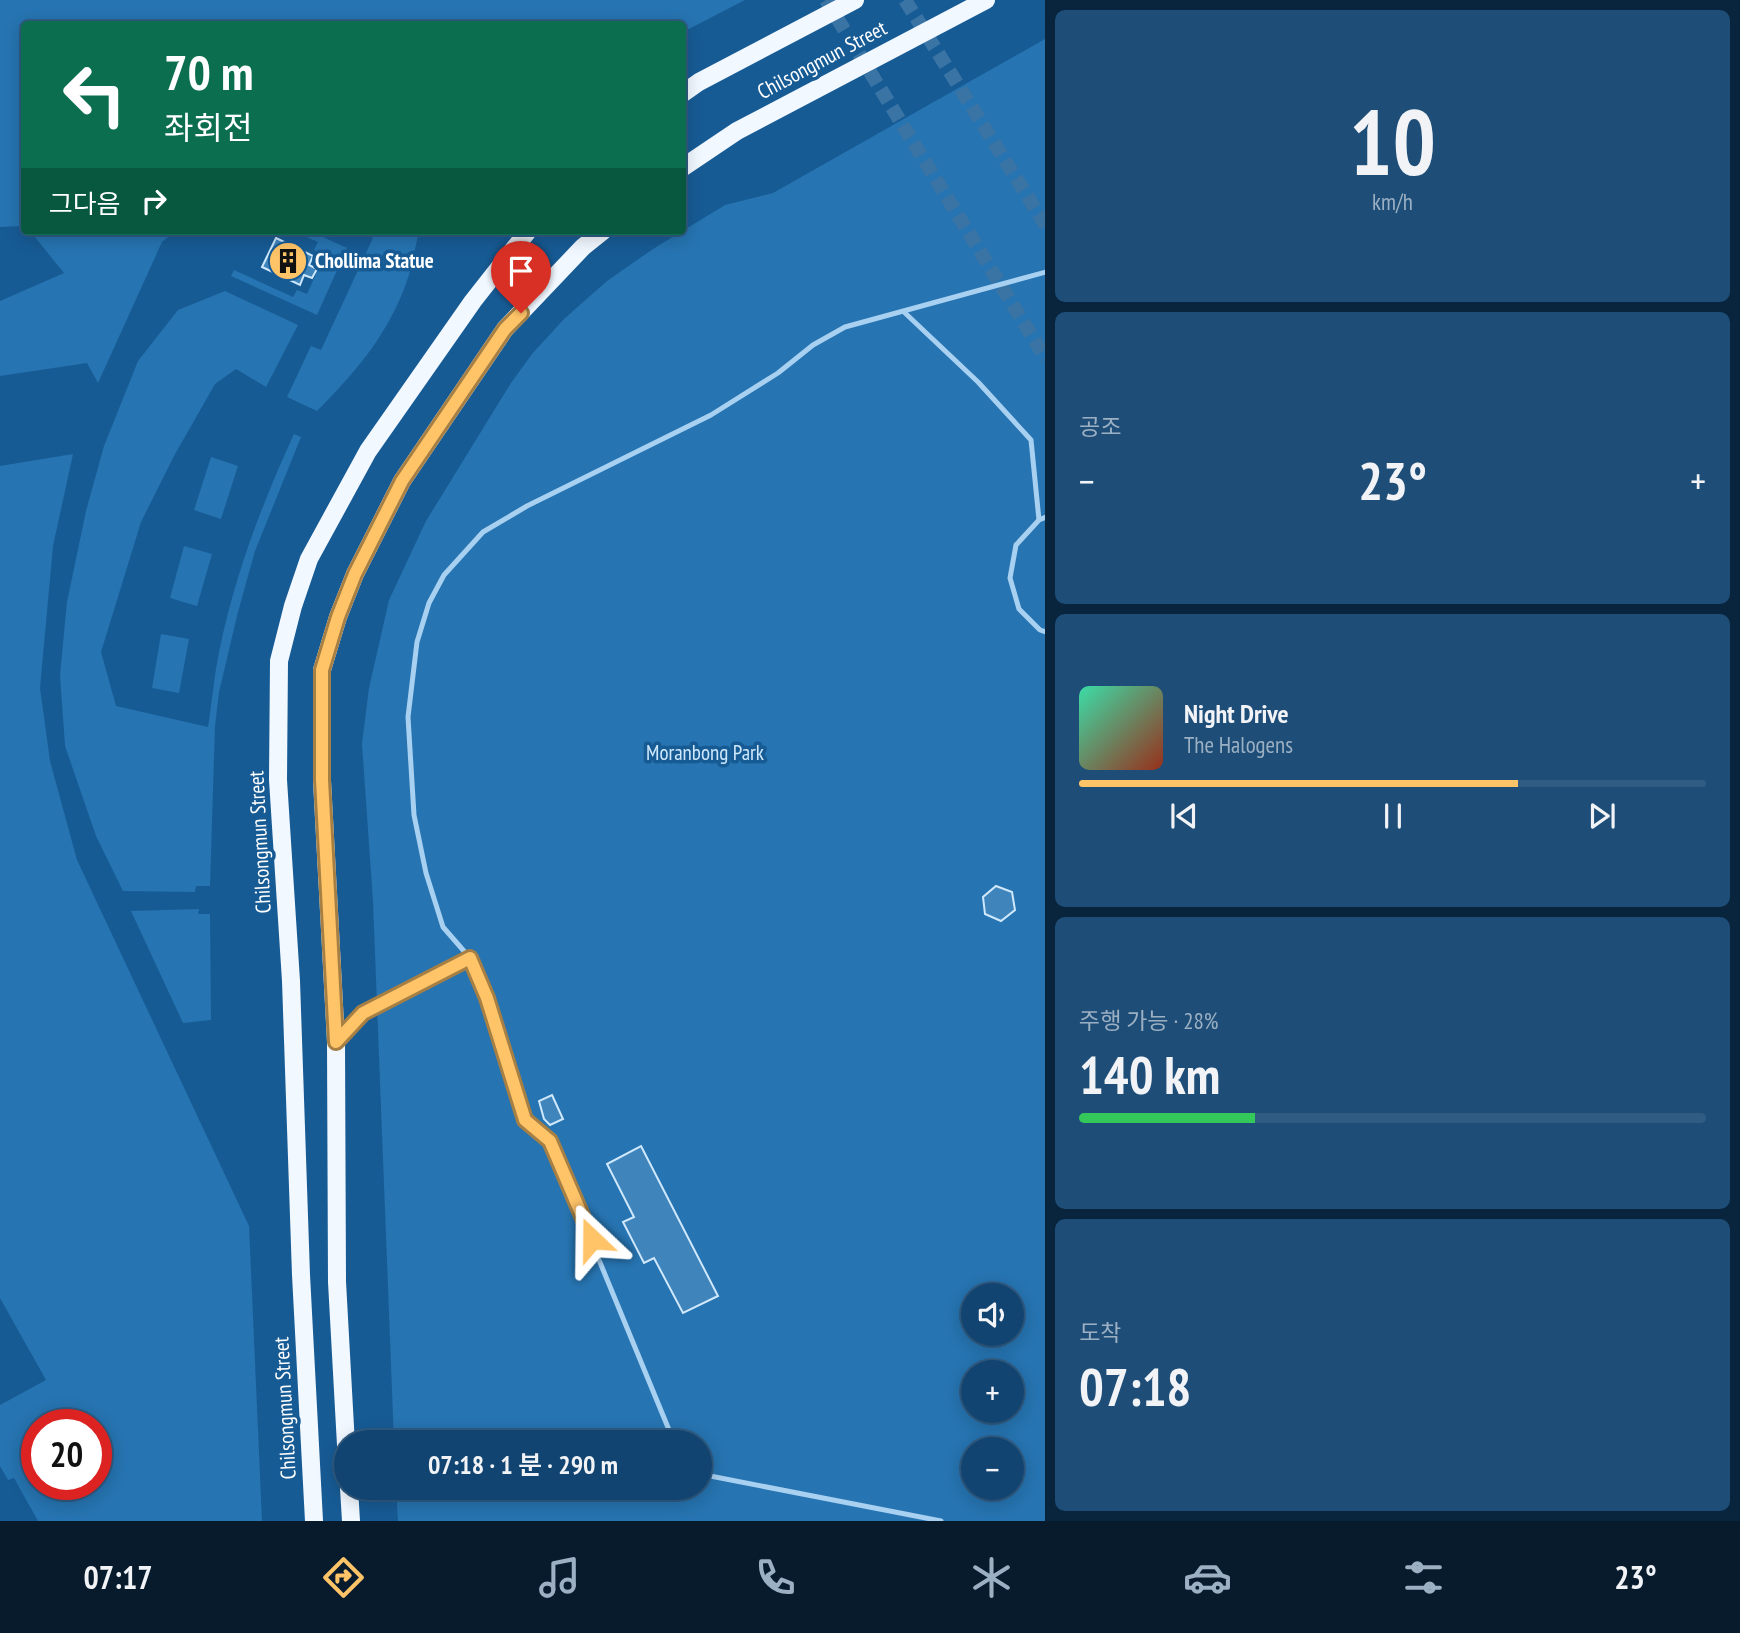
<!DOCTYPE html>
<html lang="ko">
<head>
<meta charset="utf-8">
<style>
	body { margin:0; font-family:"PT Sans Narrow","Noto Sans KR",sans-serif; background:#1e4e78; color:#f1f3f6; height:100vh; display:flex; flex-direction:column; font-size:26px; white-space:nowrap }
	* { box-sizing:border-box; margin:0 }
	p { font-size:23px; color:#9cb0c3 }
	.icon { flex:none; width:38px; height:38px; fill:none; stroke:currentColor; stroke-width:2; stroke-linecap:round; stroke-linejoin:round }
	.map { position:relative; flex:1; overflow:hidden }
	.sheet { display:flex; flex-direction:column; gap:10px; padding:10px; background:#09253e; width:695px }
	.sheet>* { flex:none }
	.banner { position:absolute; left:21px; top:21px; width:665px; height:214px; border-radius:7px; box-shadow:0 4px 18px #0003,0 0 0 2px #305c83; background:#0b6e4f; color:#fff; overflow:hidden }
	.fabs { position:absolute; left:961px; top:1283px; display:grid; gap:14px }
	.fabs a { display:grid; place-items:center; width:63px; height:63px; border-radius:50%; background:#114470; box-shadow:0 4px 18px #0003,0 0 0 2px #305c83; font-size:35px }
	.speed { position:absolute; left:21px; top:1409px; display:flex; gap:14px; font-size:35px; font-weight:700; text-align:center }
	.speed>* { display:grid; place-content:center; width:91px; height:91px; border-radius:50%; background:#114470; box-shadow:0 4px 18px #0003,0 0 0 2px #305c83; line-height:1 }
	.speed .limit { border:10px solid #d22; background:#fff; color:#111 }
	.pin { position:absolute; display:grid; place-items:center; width:60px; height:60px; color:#fff; margin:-72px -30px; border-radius:50% 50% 50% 0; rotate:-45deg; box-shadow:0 0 7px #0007 }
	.pin .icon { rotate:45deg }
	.me { position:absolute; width:77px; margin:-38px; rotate:337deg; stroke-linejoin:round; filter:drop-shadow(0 0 5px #0008) }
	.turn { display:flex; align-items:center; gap:24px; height:147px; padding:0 28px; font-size:32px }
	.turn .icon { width:91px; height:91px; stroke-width:2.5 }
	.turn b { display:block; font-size:49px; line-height:60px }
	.then { display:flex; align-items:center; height:66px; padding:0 28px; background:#0003; gap:14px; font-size:26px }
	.big { font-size:52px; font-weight:600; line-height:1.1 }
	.sheet .tile { flex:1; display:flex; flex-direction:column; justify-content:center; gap:10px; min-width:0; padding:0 24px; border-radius:10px; background:#1e4e78 }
	.sheet .dial { align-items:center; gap:0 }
	.dial b { font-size:91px; line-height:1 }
	.song { display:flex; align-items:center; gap:21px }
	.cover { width:84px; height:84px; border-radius:10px; background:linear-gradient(135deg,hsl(160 70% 55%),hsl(10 70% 35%)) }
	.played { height:7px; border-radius:4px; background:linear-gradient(90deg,#ffc368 70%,#305c83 70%) }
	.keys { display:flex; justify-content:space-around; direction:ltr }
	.heat { display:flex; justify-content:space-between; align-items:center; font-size:38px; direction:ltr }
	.charge { height:10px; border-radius:5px; background:linear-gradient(90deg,#34c759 28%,#305c83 0) }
	.trip { position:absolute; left:334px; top:1430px; width:378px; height:70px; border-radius:35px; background:#114470; box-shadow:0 4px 18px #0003,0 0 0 2px #305c83; font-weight:600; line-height:70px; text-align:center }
	.tabs { display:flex; height:112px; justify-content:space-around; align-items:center; background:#071b2d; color:#9cb0c3 }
	.tabs .icon { width:49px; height:49px }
	.tabs .on { color:#ffc368 }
	.tabs b { font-size:32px; color:#f1f3f6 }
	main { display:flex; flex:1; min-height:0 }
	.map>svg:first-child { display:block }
	.green { fill:#2674b1; fill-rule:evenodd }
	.building { fill:#3f85bc; stroke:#cfe8fc; stroke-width:2 }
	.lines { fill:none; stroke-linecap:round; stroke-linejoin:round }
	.secondary-tunnel { stroke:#3a74a5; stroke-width:14; stroke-dasharray:14 7; stroke-linecap:butt }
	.service { stroke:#a8d0f1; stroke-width:5 }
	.primary { stroke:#f2f8ff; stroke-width:18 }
	.route-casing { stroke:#a67f44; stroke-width:18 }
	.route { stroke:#ffc368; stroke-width:12 }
	.labels { text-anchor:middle; stroke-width:7; stroke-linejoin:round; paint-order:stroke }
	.street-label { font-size:21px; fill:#fff; stroke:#175b95 }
	.poi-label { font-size:21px; font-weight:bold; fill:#fff; stroke:#175b95; text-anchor:start }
	.park-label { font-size:21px; fill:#cfe8fc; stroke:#175b95 }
</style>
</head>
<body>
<main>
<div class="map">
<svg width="1046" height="1521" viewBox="0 0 1046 1521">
	<rect width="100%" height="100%" fill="#175b95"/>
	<g class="green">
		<path d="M0,0H745L683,32L682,24H24V226L0,227Z"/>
		<path d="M1045,39V1521H398L396,1488H700V1442H394L373,901L362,744L369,688L389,600L426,521L511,383L532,354L564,319L607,281L653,249L725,205L773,193ZM973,1295H1012V1334H973ZM973,1372H1012V1410H973ZM973,1449H1012V1488H973Z"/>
		<path d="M30,231H176L162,242L98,383L87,363L0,376V301L64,273Z"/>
		<path d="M293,231H310L347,248L317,315L231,276L234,270L293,297L297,290L307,294L324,256L314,250L318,242Z"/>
		<path d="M364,231H419C415,247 413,263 408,278C390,332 356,372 317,411L287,397L311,346L321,350L373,238L363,233Z"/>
		<path d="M225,291L298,325L266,387L236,369L215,384L174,456L141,522L101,652L116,706L208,727C211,708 213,688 216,669C230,587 260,508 294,434L301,437L255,551L238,612L219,692L215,726L210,886H196L195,892L123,891L96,836L65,746L60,675L67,602L86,511L104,446L138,361L178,310Z"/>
		<path d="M73,454L53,546L40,688L50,761L77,860L249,1226L262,1521H38L14,1478L8,1480L0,1466V1405L46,1380L0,1298V466ZM96,1424V1484H37V1424Z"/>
		<path d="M211,457L238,466L221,519L194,510Z"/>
		<path d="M184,546L212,554L197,606L170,598Z"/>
		<path d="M161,634L189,639L179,693L152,688Z"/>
		<path d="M199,909L198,914H210L211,1020L183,1023L131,911Z"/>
	</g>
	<g class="building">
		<path d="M276,238L313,256L309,265L317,269L312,278L304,275L300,285L262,267Z"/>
		<path d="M996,886L1012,892L1015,910L1001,921L985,914L983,897Z"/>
		<path d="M552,1095L563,1119L550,1125L544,1119L539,1101Z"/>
		<path d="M641,1146L718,1296L683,1313L654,1258L644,1263L623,1222L634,1217L607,1164Z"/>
	</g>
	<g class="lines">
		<g class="secondary-tunnel">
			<path d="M826,0L1046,359"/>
			<path d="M905,0L1046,226"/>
		</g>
		<g class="service">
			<path d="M904,312L978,382L1031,440L1039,520"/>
			<path d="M1046,517L1039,520L1016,545L1010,578L1019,609L1040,630L1046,632"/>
			<path d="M341,1037L364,1013L470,958"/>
			<path d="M674,1442L550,1141L525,1120L487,998L470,958L443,927L426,873L414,815L408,717L417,642L429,603L444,575L483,532L527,506L711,415L778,373L813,345L845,327L1046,272"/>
			<path d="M700,1474L941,1521"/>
		</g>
		<g class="primary">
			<path d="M682,94L699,82L855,0"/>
			<path d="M682,168L737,131L986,0"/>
			<path d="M346,1445L337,1282L336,1042L322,781V670L338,617L355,574L402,481L505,329L583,247L603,231"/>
			<path d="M349,1488L351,1521"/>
			<path d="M314,1521L301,1275L291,981L278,780L279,661L293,606L309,559L368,451L473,301L528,231"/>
		</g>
	</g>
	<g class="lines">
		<g class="route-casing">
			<path id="route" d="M521,313L505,329L402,481L355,574L338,617L322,670V780L336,1042L363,1013L470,958L487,998L525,1120L550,1141L592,1239"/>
		</g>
		<use href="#route" class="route"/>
	</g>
	<defs>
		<g id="building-disc" transform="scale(2.0125)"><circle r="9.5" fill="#ffc368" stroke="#175b95"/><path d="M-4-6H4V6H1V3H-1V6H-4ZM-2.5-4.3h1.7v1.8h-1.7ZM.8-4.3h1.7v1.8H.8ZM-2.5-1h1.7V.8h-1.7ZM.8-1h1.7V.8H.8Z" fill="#111"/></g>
	</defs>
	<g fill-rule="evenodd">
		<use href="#building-disc" x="288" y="261"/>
	</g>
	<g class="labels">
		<g class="street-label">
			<text transform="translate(822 60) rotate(-28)" y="7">Chilsongmun Street</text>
			<text transform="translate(260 842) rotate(-93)" y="7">Chilsongmun Street</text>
			<text transform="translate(285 1408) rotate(-93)" y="7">Chilsongmun Street</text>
		</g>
		<g class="poi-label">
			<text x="315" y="268">Chollima Statue</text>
		</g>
		<g class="park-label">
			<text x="705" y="760">Moranbong Park</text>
		</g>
	</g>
</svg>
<div class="fabs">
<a><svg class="icon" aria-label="sound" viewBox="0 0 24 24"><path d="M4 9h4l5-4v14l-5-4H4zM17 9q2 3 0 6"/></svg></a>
<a>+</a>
<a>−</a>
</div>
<div class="speed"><div class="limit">20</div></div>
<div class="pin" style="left:521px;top:313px;background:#d93025"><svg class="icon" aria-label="arrive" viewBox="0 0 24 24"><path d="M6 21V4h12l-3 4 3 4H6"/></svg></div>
<svg class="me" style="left:592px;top:1239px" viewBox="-20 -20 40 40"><path d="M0-17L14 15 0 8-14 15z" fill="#ffc368" stroke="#fff" stroke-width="4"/></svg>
<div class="trip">07:18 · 1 분 · 290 m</div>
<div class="banner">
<div class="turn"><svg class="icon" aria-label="left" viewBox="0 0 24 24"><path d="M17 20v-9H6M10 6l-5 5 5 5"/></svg><div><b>70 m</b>좌회전</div></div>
<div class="then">그다음<svg class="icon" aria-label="right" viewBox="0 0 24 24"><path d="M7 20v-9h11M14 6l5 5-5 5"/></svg></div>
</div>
</div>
<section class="sheet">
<div class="tile dial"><b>10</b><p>km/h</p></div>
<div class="tile"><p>공조</p>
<div class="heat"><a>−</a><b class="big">23°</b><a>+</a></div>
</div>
<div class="tile">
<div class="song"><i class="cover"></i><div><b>Night Drive</b><p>The Halogens</p></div></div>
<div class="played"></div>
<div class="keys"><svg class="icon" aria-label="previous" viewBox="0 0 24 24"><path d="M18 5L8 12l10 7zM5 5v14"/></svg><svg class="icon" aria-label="pause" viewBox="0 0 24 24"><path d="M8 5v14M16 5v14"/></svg><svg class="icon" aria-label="next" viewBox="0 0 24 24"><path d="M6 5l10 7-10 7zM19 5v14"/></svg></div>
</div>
<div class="tile"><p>주행 가능 · 28%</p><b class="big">140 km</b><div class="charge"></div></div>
<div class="tile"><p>도착</p><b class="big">07:18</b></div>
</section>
</main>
<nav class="tabs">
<b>07:17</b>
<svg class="icon on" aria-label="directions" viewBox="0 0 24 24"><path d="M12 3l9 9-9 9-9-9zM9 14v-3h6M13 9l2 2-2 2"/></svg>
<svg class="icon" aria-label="music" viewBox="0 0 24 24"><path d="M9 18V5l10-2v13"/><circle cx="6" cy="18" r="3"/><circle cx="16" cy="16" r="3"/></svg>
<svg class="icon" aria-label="phone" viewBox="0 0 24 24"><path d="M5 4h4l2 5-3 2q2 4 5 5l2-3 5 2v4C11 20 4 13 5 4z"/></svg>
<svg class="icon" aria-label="climate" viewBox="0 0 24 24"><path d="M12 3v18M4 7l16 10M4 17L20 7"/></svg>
<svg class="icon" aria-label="car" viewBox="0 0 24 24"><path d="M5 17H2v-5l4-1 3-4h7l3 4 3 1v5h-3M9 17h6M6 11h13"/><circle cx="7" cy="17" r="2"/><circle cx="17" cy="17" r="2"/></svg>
<svg class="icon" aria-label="filters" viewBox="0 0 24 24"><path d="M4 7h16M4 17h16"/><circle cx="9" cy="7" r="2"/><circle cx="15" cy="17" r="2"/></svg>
<b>23°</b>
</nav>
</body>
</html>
